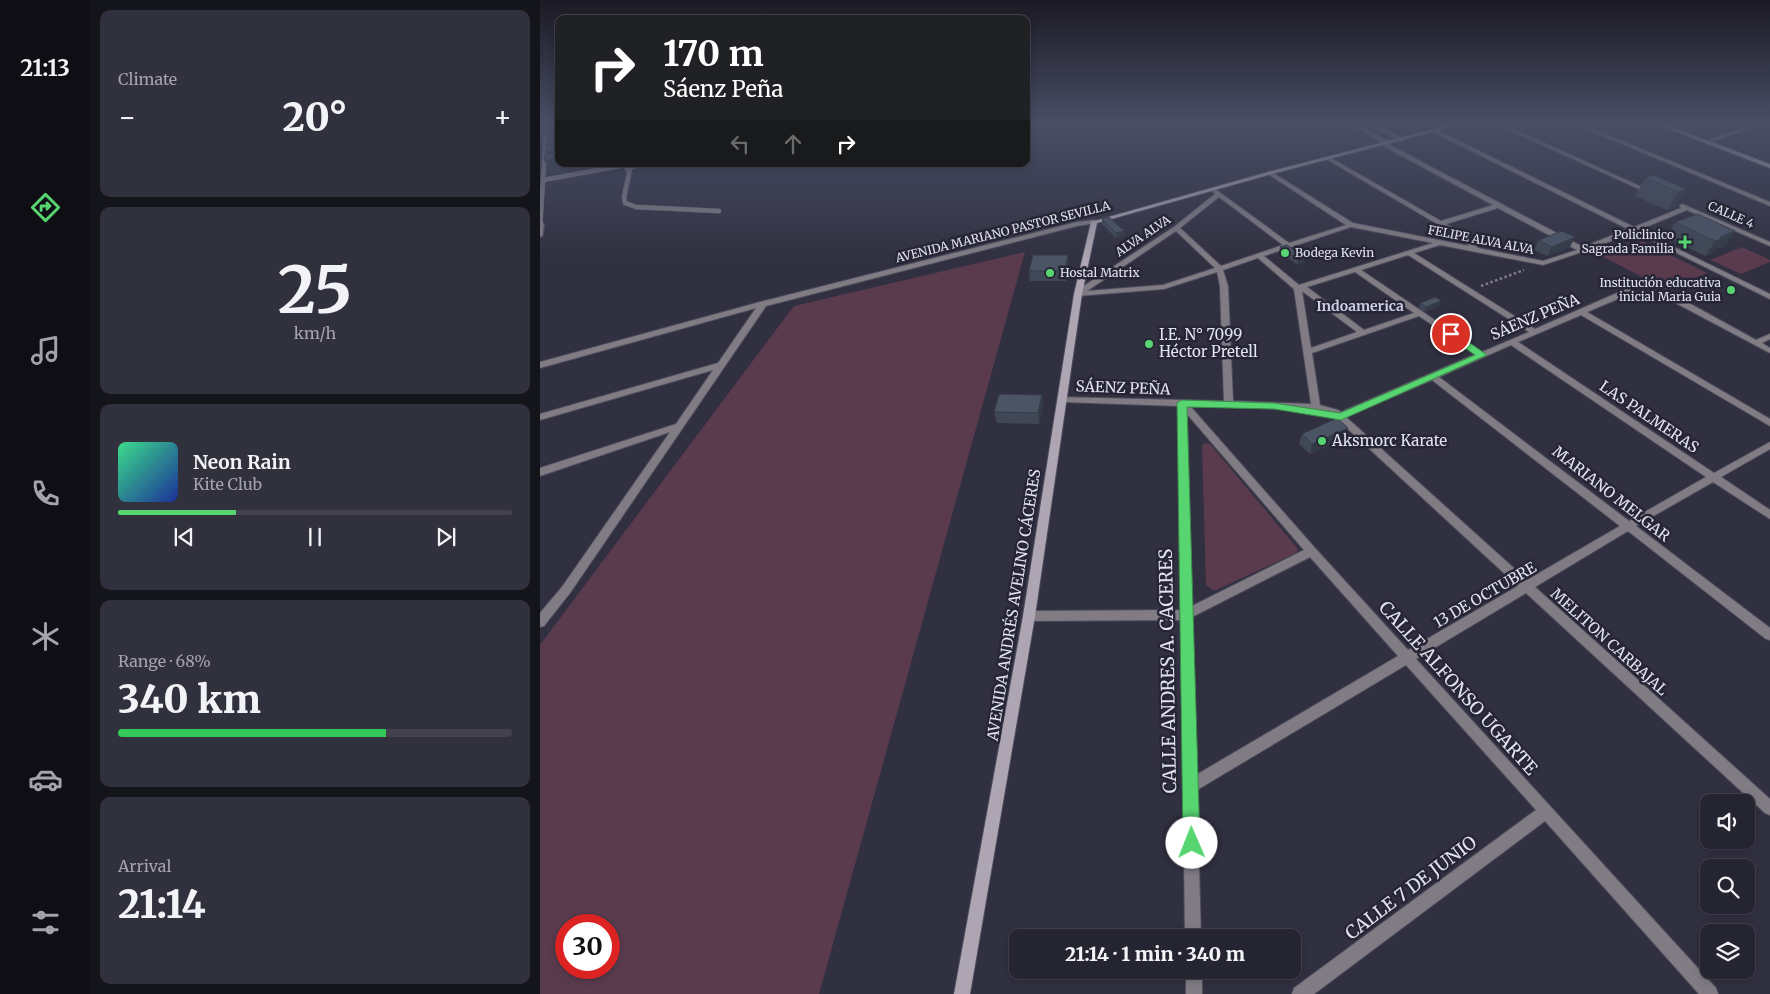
<!DOCTYPE html>
<html lang="en">
<head>
<meta charset="utf-8">
<style>
	body { margin:0; font-family:Merriweather,serif; background:#31303d; color:#f1f3f6; height:100vh; display:flex; flex-direction:column; font-size:19px; white-space:nowrap }
	* { box-sizing:border-box; margin:0 }
	p { font-size:16px; color:#a3a4ab }
	.icon { flex:none; width:28px; height:28px; fill:none; stroke:currentColor; stroke-width:2; stroke-linecap:round; stroke-linejoin:round }
	.map { position:relative; flex:1; overflow:hidden }
	.panel { display:flex; flex-direction:column; gap:10px; padding:10px; background:#14141b; width:450px }
	.panel>* { flex:none }
	.top-card { position:absolute; left:15px; top:15px; width:475px; height:152px; border-radius:10px; box-shadow:0 2px 8px #0003,0 0 0 1px #42414d; background:#202124; color:#fff; overflow:hidden }
	.tools { position:absolute; left:1160px; top:794px; display:grid; gap:10px }
	.tools a { display:grid; place-items:center; width:55px; height:55px; border-radius:10px; background:#252431; box-shadow:0 2px 8px #0003,0 0 0 1px #42414d; font-size:25px }
	.speed { position:absolute; left:15px; top:914px; display:flex; gap:10px; font-size:25px; font-weight:700; text-align:center }
	.speed>* { display:grid; place-content:center; width:65px; height:65px; border-radius:50%; background:#252431; box-shadow:0 2px 8px #0003,0 0 0 1px #42414d; line-height:1 }
	.speed .limit { border:8px solid #d22; background:#fff; color:#111 }
	.pin { position:absolute; display:grid; place-items:center; width:42px; height:42px; color:#fff; margin:-21px; border:2px solid #fff; border-radius:50%; box-shadow:0 1px 5px #0007 }
	.me { position:absolute; width:55px; margin:-28px; rotate:359deg; stroke-linejoin:round; filter:drop-shadow(0 0 4px #0008) }
	.turn { display:flex; align-items:center; gap:18px; height:105px; padding:0 25px; font-size:22px }
	.turn .icon { width:65px; height:65px; stroke-width:2.5 }
	.turn b { display:block; font-size:35px; line-height:42px }
	.lanes { display:flex; align-items:center; height:48px; padding:0 25px; background:#0003; justify-content:center; gap:25px; direction:ltr }
	.lanes .off { opacity:.35 }
	.big { font-size:38px; font-weight:800; line-height:1.1 }
	.panel .widget { flex:1; display:flex; flex-direction:column; justify-content:center; gap:8px; min-width:0; padding:0 18px; border-radius:10px; background:#31303d }
	.panel .dial { align-items:center; gap:0 }
	.dial b { font-size:65px; line-height:1 }
	.song { display:flex; align-items:center; gap:15px }
	.cover { width:60px; height:60px; border-radius:8px; background:linear-gradient(135deg,hsl(150 70% 55%),hsl(230 70% 35%)) }
	.played { height:5px; border-radius:2px; background:linear-gradient(90deg,#57d570 30%,#42414d 30%) }
	.keys { display:flex; justify-content:space-around; direction:ltr }
	.heat { display:flex; justify-content:space-between; align-items:center; font-size:28px; direction:ltr }
	.charge { height:8px; border-radius:4px; background:linear-gradient(90deg,#34c759 68%,#42414d 0) }
	.trip { position:absolute; left:469px; top:929px; width:292px; height:50px; border-radius:10px; background:#252431; box-shadow:0 2px 8px #0003,0 0 0 1px #42414d; font-weight:800; line-height:50px; text-align:center }
	main { display:flex; flex:1; min-height:0 }
	.menu { display:flex; flex-direction:column; width:90px; justify-content:space-around; align-items:center; background:#0f0e14; color:#a3a4ab }
	.menu .icon { width:35px; height:35px }
	.menu .on { color:#57d570 }
	.menu b { font-size:22px; color:#f1f3f6 }
	.map>svg:first-child { display:block }
	.green { fill:#5a3b4e; fill-rule:evenodd }
	.lines { fill:none; stroke-linecap:round; stroke-linejoin:round }
	.lane-far1-casing { stroke:#4d4d5d; stroke-width:5.5 }
	.lane-casing { stroke:#4d4d5d; stroke-width:8 }
	.street-casing { stroke:#4d4d5d; stroke-width:2 }
	.secondary-casing { stroke:#4d4d5d; stroke-width:2 }
	.path { stroke:#7f7e8d; stroke-width:2.5; stroke-dasharray:2.5 2.5; stroke-linecap:butt }
	.lane-far1 { stroke:#817c84; stroke-width:4.5 }
	.lane { stroke:#817c84; stroke-width:5.5 }
	.street { fill:#817c84; fill-rule:evenodd }
	.secondary { fill:#ada5b2; fill-rule:evenodd }
	.wall { fill:#404857 }
	.shaded-wall { fill:#343b47 }
	.building { fill:#4a5465; stroke:#343b47 }
	.route { fill:#57d570; stroke:#398a49 }
	.poi-dot { fill:#57d570; stroke:#272637; stroke-width:2 }
	.labels { text-anchor:middle; stroke-width:5; stroke-linejoin:round; paint-order:stroke }
	.far-street-label { font-size:12px; fill:#e3e3ef; stroke:#272637 }
	.far-poi-label { font-size:12px; fill:#e3e3ef; stroke:#272637; text-anchor:end }
	.far-neighbourhood-label { font-size:14px; font-weight:bold; fill:#cdcce2; stroke:#272637 }
	.street-label { font-size:15px; fill:#e3e3ef; stroke:#272637 }
	.poi-label { font-size:15px; fill:#e3e3ef; stroke:#272637; text-anchor:start }
	.near-street-label { font-size:18px; fill:#e3e3ef; stroke:#272637 }
</style>
</head>
<body>
<main>
<nav class="menu">
<b>21:13</b>
<svg class="icon on" aria-label="directions" viewBox="0 0 24 24"><path d="M12 3l9 9-9 9-9-9zM9 14v-3h6M13 9l2 2-2 2"/></svg>
<svg class="icon" aria-label="music" viewBox="0 0 24 24"><path d="M9 18V5l10-2v13"/><circle cx="6" cy="18" r="3"/><circle cx="16" cy="16" r="3"/></svg>
<svg class="icon" aria-label="phone" viewBox="0 0 24 24"><path d="M5 4h4l2 5-3 2q2 4 5 5l2-3 5 2v4C11 20 4 13 5 4z"/></svg>
<svg class="icon" aria-label="climate" viewBox="0 0 24 24"><path d="M12 3v18M4 7l16 10M4 17L20 7"/></svg>
<svg class="icon" aria-label="car" viewBox="0 0 24 24"><path d="M5 17H2v-5l4-1 3-4h7l3 4 3 1v5h-3M9 17h6M6 11h13"/><circle cx="7" cy="17" r="2"/><circle cx="17" cy="17" r="2"/></svg>
<svg class="icon" aria-label="filters" viewBox="0 0 24 24"><path d="M4 7h16M4 17h16"/><circle cx="9" cy="7" r="2"/><circle cx="15" cy="17" r="2"/></svg>
</nav>
<section class="panel">
<div class="widget"><p>Climate</p>
<div class="heat"><a>−</a><b class="big">20°</b><a>+</a></div>
</div>
<div class="widget dial"><b>25</b><p>km/h</p></div>
<div class="widget">
<div class="song"><i class="cover"></i><div><b>Neon Rain</b><p>Kite Club</p></div></div>
<div class="played"></div>
<div class="keys"><svg class="icon" aria-label="previous" viewBox="0 0 24 24"><path d="M18 5L8 12l10 7zM5 5v14"/></svg><svg class="icon" aria-label="pause" viewBox="0 0 24 24"><path d="M8 5v14M16 5v14"/></svg><svg class="icon" aria-label="next" viewBox="0 0 24 24"><path d="M6 5l10 7-10 7zM19 5v14"/></svg></div>
</div>
<div class="widget"><p>Range · 68%</p><b class="big">340 km</b><div class="charge"></div></div>
<div class="widget"><p>Arrival</p><b class="big">21:14</b></div>
</section>
<div class="map">
<svg width="1230" height="994" viewBox="0 0 1230 994">
	<rect width="100%" height="100%" fill="#313041"/>
	<g class="green">
		<path d="M1098,239L1167,273L1127,290L1058,254Z"/>
		<path d="M1202,247L1230,260V262L1201,274L1170,260Z"/>
		<path d="M485,252L279,994H0V645L254,306ZM26,925H69V968H26Z"/>
		<path d="M666,443L670,444L758,549L756,553L674,591L666,585L662,445Z"/>
	</g>
	<g class="lines">
		<g class="lane-far1-casing">
			<g id="lane-far1">
				<path d="M87,169L101,164"/>
				<path d="M90,169L84,197L85,203L96,207L179,211"/>
				<path d="M3,180L91,164"/>
				<path d="M0,226L7,121"/>
			</g>
		</g>
		<g class="lane-casing">
			<path id="lane" d="M0,234L1,225"/>
		</g>
		<g class="street-casing">
			<g id="street">
				<path d="M805,121H811L851,143L850,145L1043,247L1088,229L893,132V130H897L1094,227L1141,208L1139,206L1142,204L1230,242V246L1147,210L1099,230L1230,294V299L1094,232L1045,251L1003,265L900,245L874,253L995,329L1086,289H1092V293L1047,312L1230,419V426L1041,315L978,342L1174,473L1230,442V449L1181,477L1230,510V519L1173,482L1096,526L1230,628V640L1226,639L1088,531L995,587L1230,799V815L1225,813L986,593L876,659L1176,988L1178,994H1159L1005,821L774,994H752L754,988L996,810L866,665L657,790L661,938H645L641,620L489,621L485,620L483,616L485,612L489,611L641,610L638,406L522,402L519,401L518,399L519,397L684,401L680,286L677,272L624,289L538,296L534,294L536,291L634,227L675,194L672,191L675,189L749,243L806,225L728,174V172L730,171L813,223L929,246L923,239L786,159L791,158L901,221L953,205L843,146L844,144ZM679,197L743,245L681,266L640,228ZM958,208L1037,250L1003,261L938,248L927,237L906,224ZM811,227L893,243L759,285L724,256ZM636,231L675,268L623,285L547,291ZM868,255L989,332L942,352L821,270ZM718,258L754,289L771,404L693,401L688,286L683,270ZM815,272L874,313L824,330L767,287ZM762,291L817,332L771,348ZM879,316L936,354L801,412L798,410L780,405L772,353ZM971,345L1166,477L1089,521L899,377ZM892,380L1080,526L987,580L806,417ZM650,406L776,410L792,414L794,418L797,419L978,586L868,650L775,548ZM647,414L764,550L652,606ZM770,557L858,656L656,775L652,617Z"/>
				<path d="M823,121H830L865,140L860,141Z"/>
				<path d="M949,121H956L1115,193L1110,194Z"/>
				<path d="M1027,121H1034L1230,202V206Z"/>
				<path d="M1222,122L1227,123L1173,141L1168,140Z"/>
				<path d="M554,220L556,221V223L537,226L226,306L30,593L4,626L0,627V613L22,587L130,432L0,476V468L136,424L173,370L0,420V414L178,363L216,308L0,368V362L220,302L537,222Z"/>
				<path d="M1130,296H1136L1216,340L1230,334V339L1222,343L1230,348V353L1130,300Z"/>
				<rect x="646" y="970" width="16" height="24"/>
			</g>
		</g>
		<g class="secondary-casing">
			<g id="secondary">
				<path d="M925,121H934L732,174L557,223L542,294L495,616L430,994H414L483,616L534,294L551,222L728,172Z"/>
				<path d="M1108,121H1115L1230,164V168Z"/>
			</g>
		</g>
		<g class="path">
			<path d="M941,286L984,270"/>
			<path d="M1099,287L1112,288L1124,293"/>
		</g>
		<use href="#lane-far1" class="lane-far1"/>
		<use href="#lane" class="lane"/>
		<use href="#street" class="street"/>
		<use href="#secondary" class="secondary"/>
	</g>
	<g class="wall">
		<path d="M845,121H875L855,126Z"/>
		<path d="M1105,178L1146,189L1135,207L1127,210L1095,196Z"/>
		<path d="M562,219L584,236L576,238L562,224Z"/>
		<path d="M1135,222L1195,231L1185,246L1175,249L1173,253L1165,256L1126,237Z"/>
		<path d="M999,240L1030,247L1007,256L994,250Z"/>
		<path d="M740,247L764,262L758,265L739,252Z"/>
		<path d="M529,265L526,281H490L489,271Z"/>
		<path d="M880,303L900,306L884,312L879,308Z"/>
		<path d="M502,395L503,405L499,424L457,423L454,412Z"/>
		<path d="M808,428L805,438L770,454L759,444L762,434Z"/>
	</g>
	<g class="shaded-wall">
		<path d="M13,121H19V164H58V166L13,174L4,160L10,159L5,152L10,151L6,145L11,144L4,133Z"/>
		<path d="M857,121H875L855,126Z"/>
		<path d="M1146,189L1135,207L1127,210L1138,192Z"/>
		<path d="M584,231V236L576,238V233Z"/>
		<path d="M1195,231L1185,246L1175,249L1173,253L1165,256L1175,241L1180,237Z"/>
		<path d="M1035,237L1030,247L1007,256L1012,247Z"/>
		<path d="M528,255L529,265L526,281L525,271Z"/>
		<path d="M765,257L764,262L758,265V260Z"/>
		<path d="M901,301L900,306L884,312L886,307Z"/>
		<path d="M502,395L503,405L499,424L498,413Z"/>
		<path d="M808,428L805,438L770,454L772,444Z"/>
	</g>
	<g class="building">
		<path d="M5,121H17L16,131L4,133Z"/>
		<path d="M19,137V143L6,145L7,139Z"/>
		<path d="M19,144V150L5,152L6,146Z"/>
		<path d="M19,152V158L4,160L5,154Z"/>
		<path d="M1113,175L1146,189L1138,192L1105,178Z"/>
		<path d="M1158,214L1195,231L1180,237L1183,238L1175,241L1135,222Z"/>
		<path d="M569,217L584,231L576,233L562,219Z"/>
		<path d="M1022,231L1035,237L1012,247L999,240Z"/>
		<path d="M747,245L765,257L758,260L740,247Z"/>
		<path d="M493,255H528L525,271H489Z"/>
		<path d="M896,297L901,301L886,307L880,303Z"/>
		<path d="M459,394L502,395L498,413L454,412Z"/>
		<path d="M797,418L808,428L772,444L762,434Z"/>
	</g>
	<linearGradient id="sky" x2="0" y2="1"><stop stop-color="#1b1a24"/><stop offset="0.47" stop-color="#484e65"/><stop offset="1" stop-color="#484e65" stop-opacity="0"/></linearGradient>
	<rect width="1230" height="260" fill="url(#sky)"/>
	<path class="route" d="M908,332H914L947,355L801,420L734,409L647,407L660,843L657,849L652,851L646,849L643,843L637,403L642,400L734,403L800,413L935,355L908,336Z"/>
	<g class="poi-dot">
		<path d="M1142.5 234.5h5v5h5v5h-5v5h-5v-5h-5v-5h5z"/>
		<circle cx="745" cy="253" r="5"/>
		<circle cx="510" cy="273" r="5"/>
		<circle cx="1191" cy="290" r="5"/>
		<circle cx="609" cy="344" r="5"/>
		<circle cx="782" cy="441" r="5"/>
	</g>
	<g class="labels">
		<g class="far-street-label">
			<text transform="translate(1191 215) rotate(24)" y="4">CALLE 4</text>
			<text transform="translate(463 232) rotate(-14)" y="4">AVENIDA MARIANO PASTOR SEVILLA</text>
			<text transform="translate(603 236) rotate(-34)" y="4">ALVA ALVA</text>
			<text transform="translate(941 240) rotate(11)" y="4">FELIPE ALVA ALVA</text>
		</g>
		<g class="far-poi-label">
			<text x="1134" y="239">Policlinico<tspan x="1134" dy="14">Sagrada Familia</tspan></text>
			<text x="755" y="257" text-anchor="start">Bodega Kevin</text>
			<text x="520" y="277" text-anchor="start">Hostal Matrix</text>
			<text x="1181" y="287">Institución educativa<tspan x="1181" dy="14">inicial Maria Guia</tspan></text>
		</g>
		<g class="far-neighbourhood-label">
			<text x="820" y="311">Indoamerica</text>
		</g>
		<g class="street-label">
			<text transform="translate(995 317) rotate(-23)" y="5">SÁENZ PEÑA</text>
			<text transform="translate(583 388) rotate(2)" y="5">SÁENZ PEÑA</text>
			<text transform="translate(1109 417) rotate(34)" y="5">LAS PALMERAS</text>
			<text transform="translate(1071 494) rotate(38)" y="5">MARIANO MELGAR</text>
			<text transform="translate(945 595) rotate(-30)" y="5">13 DE OCTUBRE</text>
			<text transform="translate(474 605) rotate(-81)" y="5">AVENIDA ANDRÉS AVELINO CÁCERES</text>
			<text transform="translate(1069 642) rotate(42)" y="5">MELITON CARBAJAL</text>
		</g>
		<g class="poi-label">
			<text x="619" y="340">I.E. N° 7099<tspan x="619" dy="17">Héctor Pretell</tspan></text>
			<text x="792" y="446">Aksmorc Karate</text>
		</g>
		<g class="near-street-label">
			<text transform="translate(628 671) rotate(-91)" y="6">CALLE ANDRES A. CACERES</text>
			<text transform="translate(918 688) rotate(48)" y="6">CALLE ALFONSO UGARTE</text>
			<text transform="translate(871 888) rotate(-37)" y="6">CALLE 7 DE JUNIO</text>
		</g>
	</g>
</svg>
<div class="tools">
<a><svg class="icon" aria-label="sound" viewBox="0 0 24 24"><path d="M4 9h4l5-4v14l-5-4H4zM17 9q2 3 0 6"/></svg></a>
<a><svg class="icon" aria-label="search" viewBox="0 0 24 24"><circle cx="10" cy="10" r="6"/><path d="M15 15l6 6"/></svg></a>
<a><svg class="icon" aria-label="layers" viewBox="0 0 24 24"><path d="M12 4l9 5-9 5-9-5zM3 14l9 5 9-5"/></svg></a>
</div>
<div class="speed"><div class="limit">30</div></div>
<div class="pin" style="left:911px;top:334px;background:#d93025"><svg class="icon" aria-label="arrive" viewBox="0 0 24 24"><path d="M6 21V4h12l-3 4 3 4H6"/></svg></div>
<svg class="me" style="left:652px;top:843px" viewBox="-20 -20 40 40"><circle r="19" fill="#fff"/><path d="M0-13L10 11 0 6-10 11z" fill="#57d570"/></svg>
<div class="trip">21:14 · 1 min · 340 m</div>
<div class="top-card">
<div class="turn"><svg class="icon" aria-label="right" viewBox="0 0 24 24"><path d="M7 20v-9h11M14 6l5 5-5 5"/></svg><div><b>170 m</b>Sáenz Peña</div></div>
<div class="lanes"><svg class="icon off" aria-label="left" viewBox="0 0 24 24"><path d="M17 20v-9H6M10 6l-5 5 5 5"/></svg><svg class="icon off" aria-label="ahead" viewBox="0 0 24 24"><path d="M12 20V5M6 11l6-6 6 6"/></svg><svg class="icon" aria-label="right" viewBox="0 0 24 24"><path d="M7 20v-9h11M14 6l5 5-5 5"/></svg></div>
</div>
</div>
</main>
</body>
</html>
